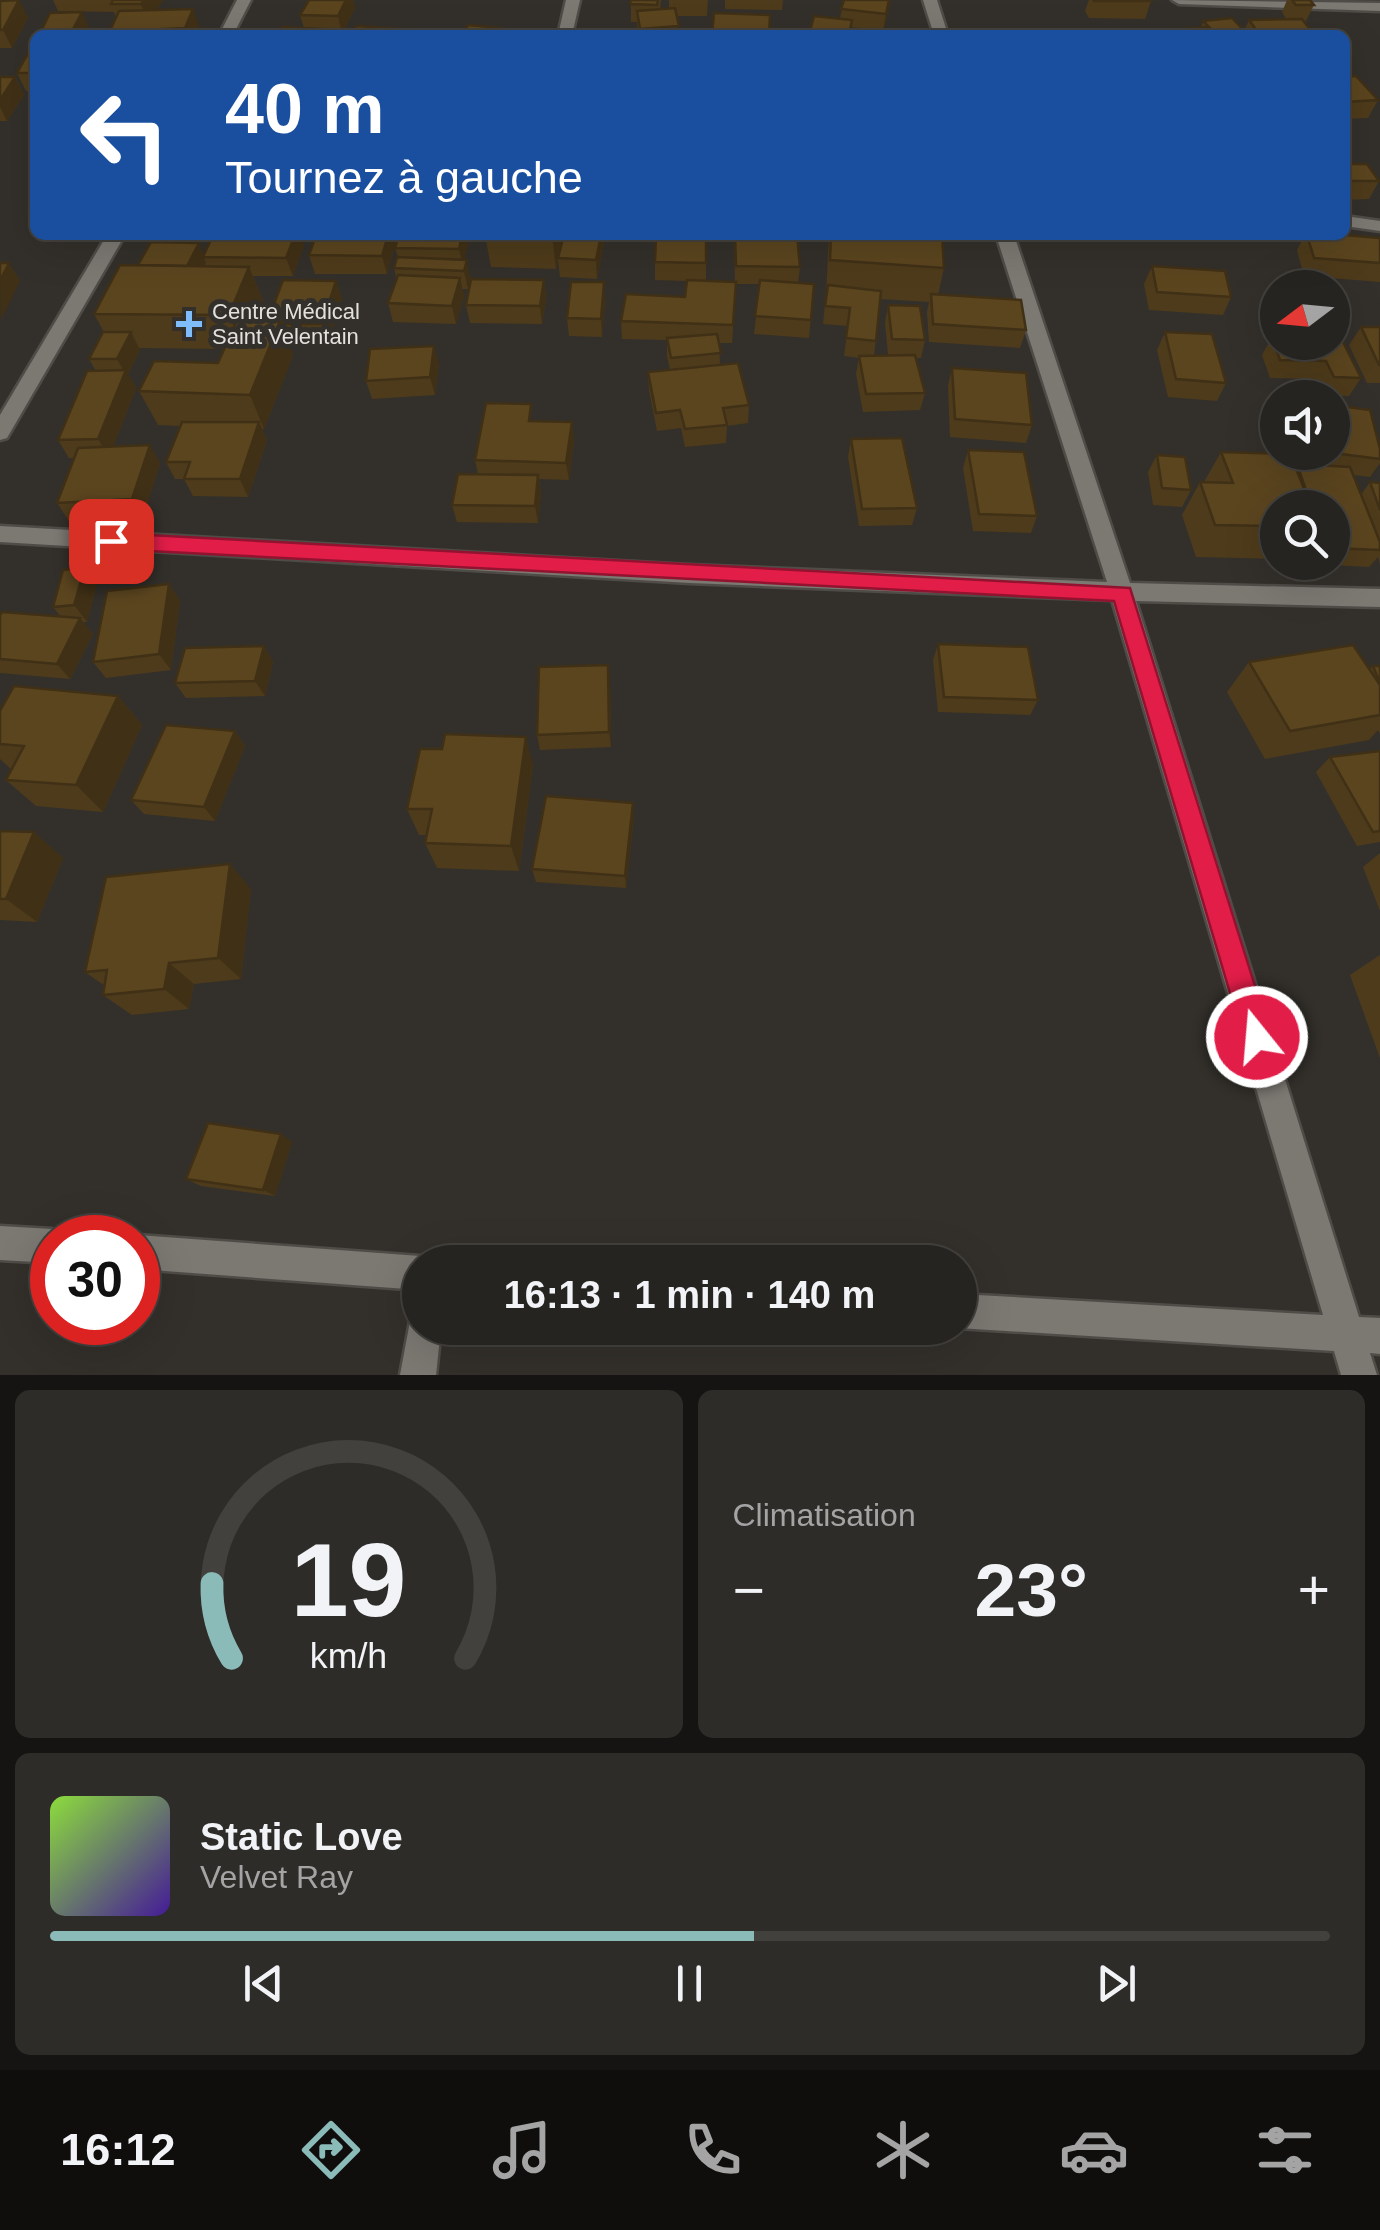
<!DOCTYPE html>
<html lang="fr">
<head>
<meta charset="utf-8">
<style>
	body { margin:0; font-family:Helvetica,sans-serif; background:#2e2c29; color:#f1f3f6; height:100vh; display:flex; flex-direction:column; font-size:38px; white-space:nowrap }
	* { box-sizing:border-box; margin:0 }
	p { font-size:32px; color:#a4a4a5 }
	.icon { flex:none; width:55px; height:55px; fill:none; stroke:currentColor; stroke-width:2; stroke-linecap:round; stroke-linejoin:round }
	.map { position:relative; height:1375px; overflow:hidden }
	.drawer { display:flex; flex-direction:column; gap:15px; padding:15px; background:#151412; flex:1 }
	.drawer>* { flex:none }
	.top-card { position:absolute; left:30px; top:30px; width:1320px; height:210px; border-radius:15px; box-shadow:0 10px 40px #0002,0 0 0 2px #42413e; background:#1a4fa0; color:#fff; overflow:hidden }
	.needle { width:65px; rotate:254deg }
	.controls { position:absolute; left:1260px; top:270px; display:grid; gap:20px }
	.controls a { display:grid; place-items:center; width:90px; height:90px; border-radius:50%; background:#262420; box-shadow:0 10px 40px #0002,0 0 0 2px #42413e; font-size:50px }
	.speed { position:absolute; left:30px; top:1215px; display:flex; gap:20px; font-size:50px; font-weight:700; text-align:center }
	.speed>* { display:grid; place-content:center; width:130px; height:130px; border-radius:50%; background:#262420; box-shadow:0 10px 40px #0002,0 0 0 2px #42413e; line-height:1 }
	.speed .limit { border:15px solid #d22; background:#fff; color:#111 }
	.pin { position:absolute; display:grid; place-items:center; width:85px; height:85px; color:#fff; margin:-42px; border-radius:20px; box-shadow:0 5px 15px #0006 }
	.me { position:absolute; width:110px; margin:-55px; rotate:343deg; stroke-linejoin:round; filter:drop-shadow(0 0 8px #0008) }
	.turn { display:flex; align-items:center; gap:35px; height:210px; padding:0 30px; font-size:45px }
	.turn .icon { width:130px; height:130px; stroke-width:2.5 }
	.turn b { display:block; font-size:70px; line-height:85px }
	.big { font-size:75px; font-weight:700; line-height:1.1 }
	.drawer .tile { flex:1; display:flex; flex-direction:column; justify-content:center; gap:15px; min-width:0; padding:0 35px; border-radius:15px; background:#2e2c29 }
	.drawer .dial { align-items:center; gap:0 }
	.dial svg { height:260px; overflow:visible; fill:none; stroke:#42413e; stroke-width:7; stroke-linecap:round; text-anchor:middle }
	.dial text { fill:#f1f3f6; stroke:none }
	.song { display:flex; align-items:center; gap:30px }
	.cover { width:120px; height:120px; border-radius:15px; background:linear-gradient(135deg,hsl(90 70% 55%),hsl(260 70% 35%)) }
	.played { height:10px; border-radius:5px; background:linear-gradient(90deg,#8bbbb9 55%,#42413e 55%) }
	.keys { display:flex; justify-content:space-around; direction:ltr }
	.heat { display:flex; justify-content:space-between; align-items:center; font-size:55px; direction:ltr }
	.drawer .tiles { flex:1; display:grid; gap:15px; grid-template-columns:1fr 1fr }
	.tile:last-child { grid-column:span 2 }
	.trip { position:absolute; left:402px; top:1245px; width:575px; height:100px; border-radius:50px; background:#262420; box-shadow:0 10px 40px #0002,0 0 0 2px #42413e; font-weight:700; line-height:100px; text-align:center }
	.tabs { display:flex; height:160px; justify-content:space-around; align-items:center; background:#0f0e0d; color:#a4a4a5 }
	.tabs .icon { width:70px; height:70px }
	.tabs .active { color:#8bbbb9 }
	.tabs b { font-size:45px; color:#f1f3f6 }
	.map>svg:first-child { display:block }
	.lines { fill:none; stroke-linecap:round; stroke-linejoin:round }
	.minor-casing { stroke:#4f4c48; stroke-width:5 }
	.minor { fill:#7c7872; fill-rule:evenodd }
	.wall { fill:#4e3b1b }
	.shaded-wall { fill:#403016 }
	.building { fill:#5b451f; stroke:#403016; stroke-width:2.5 }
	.route { fill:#e11d48; stroke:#92132f; stroke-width:2.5 }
	.poi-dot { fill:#7fbdfa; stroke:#33302b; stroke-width:4 }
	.labels { text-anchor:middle; stroke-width:10; stroke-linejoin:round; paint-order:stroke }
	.far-poi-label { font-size:22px; fill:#e3e1dd; stroke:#33302b; text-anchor:start }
</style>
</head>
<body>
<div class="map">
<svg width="1380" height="1375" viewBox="0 0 1380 1375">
	<rect width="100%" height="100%" fill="#33302b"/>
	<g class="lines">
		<g class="minor-casing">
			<g id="minor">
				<path d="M237,0H251L233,35H219Z"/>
				<path d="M566,0H580L572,35H558Z"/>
				<path d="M923,0H937L948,35H934Z"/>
				<path d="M1172,0L1380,3V11L1179,4Z"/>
				<path d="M1345,216L1380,221V231L1345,226Z"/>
				<path d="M107,235H125L7,438L0,440V415Z"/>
				<path d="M996,235H1014L1130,583L1380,589V607L1136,601L1359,1317L1380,1318V1354L1370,1353L1377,1375H1341L1334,1351L958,1328L960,1294L1323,1315L1112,600L690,583L0,542V526L690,565L1107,582Z"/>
				<path d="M0,1226L52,1229L65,1238H52V1263L0,1260Z"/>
				<path d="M138,1235L420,1256L433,1262H420V1290L138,1269V1238H132Z"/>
				<path d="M420,1312V1328H441L436,1375H400L411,1316Z"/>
			</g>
		</g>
		<use href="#minor" class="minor"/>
	</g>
	<g class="wall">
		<path d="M53,0H163L156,10L199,26L196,35H108L116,17L114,12L58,11Z"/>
		<path d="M309,0H353L355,8L342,34L304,28L300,15Z"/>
		<path d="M631,0H661L660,9H669V0H708L707,16H676L679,35H624L638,33L637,22H631Z"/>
		<path d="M725,0H783L782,10L725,9Z"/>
		<path d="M844,0H891L883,31L851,27L850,35L840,18Z"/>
		<path d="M1089,0H1150L1151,1L1145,19L1089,18L1085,11Z"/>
		<path d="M1287,0H1310L1314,5L1305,23L1314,35H1179L1182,29L1201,28L1203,21L1244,31L1249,20L1286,19L1282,12Z"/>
		<path d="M0,1L28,17L12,48H0Z"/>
		<path d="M35,41V91H26L17,73Z"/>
		<path d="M0,77H15L24,95L7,121H0Z"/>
		<path d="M1345,77L1378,100L1368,118L1345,119Z"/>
		<path d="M1345,164L1379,181L1369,199L1345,200Z"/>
		<path d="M399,235H470L464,259L470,278L468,289H462L464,296L456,324L393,322L388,303L397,280L394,268L398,257L395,248Z"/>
		<path d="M485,235H563L605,238L597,279L560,277L558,260L556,269L491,267Z"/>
		<path d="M706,235V281L735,282L734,235H797L800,267L798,283L814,284L809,338L754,334L760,284H736L732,343H719L720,365L749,405L748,423L727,426L726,443L685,447L681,428L657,431L649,390L648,372L670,370L667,356V340L622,339L621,321L685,297L687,281L655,280V262Z"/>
		<path d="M829,235H942L944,268L938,295L1026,330L1020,348L929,342L927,312L929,302L880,299L874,356L888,355L885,323L888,305L925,340L921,358H915L925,393L920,410L863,412L856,374L859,358L844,356L848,326L823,324L826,295Z"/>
		<path d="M1305,235H1344L1380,238V282L1304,276L1297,250Z"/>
		<path d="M304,245L293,276H253L263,301L255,320H268L336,281L342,299L328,342H288L293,355L264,429H262L267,440L248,497L193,496L184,479H175L166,462L180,426L158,425L139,391L218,363L224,349L139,348L140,350L128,374L136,388L113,447L160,463L143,517L69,521L57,503L74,458H69L58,440L96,371L89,359L104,332L94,314L139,265L204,256Z"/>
		<path d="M395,245L387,274H315L309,255Z"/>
		<path d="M1152,266L1231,297L1223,315L1149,310L1144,284Z"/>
		<path d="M544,280L546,298L542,324L470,323L466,305Z"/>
		<path d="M605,300L602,337L569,336L567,318Z"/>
		<path d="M1361,327H1380V383H1367L1349,345Z"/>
		<path d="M1165,332L1226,383L1217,401L1168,397L1157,350Z"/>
		<path d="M1272,337L1332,342L1361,378L1349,396L1323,395L1315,379L1270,378L1262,355Z"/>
		<path d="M439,364L435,395L372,399L366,381Z"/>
		<path d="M952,368L1032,425L1026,443L950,437L948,386Z"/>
		<path d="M534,421L574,440L569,480L539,479L541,493L538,523L457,522L452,505L478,474L475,460Z"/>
		<path d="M851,439L917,508L912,525L859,526L848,457Z"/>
		<path d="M1380,449V463L1370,477L1354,475L1361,495L1370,482L1380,483V565L1378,557L1369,567L1314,564L1313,562H1332V508H1278V559L1196,557L1182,515L1200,482H1204L1221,452L1295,466L1297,464L1312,465L1309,452Z"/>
		<path d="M968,450L1037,516L1031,533L973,531L963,468Z"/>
		<path d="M1157,455L1191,490L1182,507L1153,505L1148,472Z"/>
		<path d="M97,584L87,622H83L93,634L70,679L0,673V615L61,617L53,607Z"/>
		<path d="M180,600L171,670L106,678L93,662Z"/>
		<path d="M938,644L1038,700L1030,715L938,712L933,660Z"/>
		<path d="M264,646L273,662L265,696L186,698L175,683Z"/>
		<path d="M1249,662L1370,669L1373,666H1380V734L1378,730L1369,740L1265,759L1227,692Z"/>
		<path d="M610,680L611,747L540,750L537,735Z"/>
		<path d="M118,696L142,725L103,812L36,806L6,780L11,769L0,759V711Z"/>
		<path d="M235,731L245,746L215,821L144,814L131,800Z"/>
		<path d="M1380,751V842L1357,846L1316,772L1330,757Z"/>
		<path d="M533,765L519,871L437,868L425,843L426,835H419L407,809Z"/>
		<path d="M634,817L626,888L536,882L532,869Z"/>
		<path d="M0,831L63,858L37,922L0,920Z"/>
		<path d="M1380,853V911L1363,867Z"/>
		<path d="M251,889L241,979L194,984L189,1009L132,1015L103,995L105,986L85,972Z"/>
		<path d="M1380,955V1058L1350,975Z"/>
		<path d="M281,1134L292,1142L275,1196L201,1186L186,1179Z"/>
	</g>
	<g class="shaded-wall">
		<path d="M19,0L28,17L12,48L3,30Z"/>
		<path d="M144,0H163L148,22L141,4Z"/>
		<path d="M346,0H353L355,8L342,34L338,16Z"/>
		<path d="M889,0H891L883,31L886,14Z"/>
		<path d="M193,9L199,26L196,35H188L185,28Z"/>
		<path d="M82,12L90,29L87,35H70Z"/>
		<path d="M15,77L24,95L7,121L0,107V100Z"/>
		<path d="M295,235H301L304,245L293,276L286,258Z"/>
		<path d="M388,235H393L395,245L387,274L382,256Z"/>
		<path d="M462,235H470L463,267L459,249Z"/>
		<path d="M552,235H563L556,269Z"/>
		<path d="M601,235H605V238L597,279L596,260Z"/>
		<path d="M199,243L206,263L195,284L187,266Z"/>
		<path d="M467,260L470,278L468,289L464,271Z"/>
		<path d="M9,263L20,281L1,320L0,281Z"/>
		<path d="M249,267L263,301L244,350L229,315Z"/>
		<path d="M460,278L464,296L456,324L452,306Z"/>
		<path d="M544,280L546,298L542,324L540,306Z"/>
		<path d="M336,281L342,299L328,342L322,324Z"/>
		<path d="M604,282L605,300L602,337L601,319Z"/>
		<path d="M280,321L293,355L264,429L250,395Z"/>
		<path d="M131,332L140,350L128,374L136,388L109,457L98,439L125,373L117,359Z"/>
		<path d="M434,346L439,364L435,395L430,377Z"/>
		<path d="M259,422L267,440L248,497L240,479Z"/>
		<path d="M572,422L574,440L569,480L566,463Z"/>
		<path d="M150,445L160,463L143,517L132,499Z"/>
		<path d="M538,475L541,493L538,523L535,506Z"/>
		<path d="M85,567L97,584L87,622L74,605Z"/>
		<path d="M169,584L180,600L171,670L159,654Z"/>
		<path d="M80,618L93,634L70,679L57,664Z"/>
		<path d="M264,646L273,662L265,696L255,681Z"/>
		<path d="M608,665L610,680L611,747L609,732Z"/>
		<path d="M118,696L142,725L103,812L76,785Z"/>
		<path d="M235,731L245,746L215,821L204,807Z"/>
		<path d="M526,737L533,765L519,871L511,846Z"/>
		<path d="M633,803L634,817L626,888L625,876Z"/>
		<path d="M34,832L63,858L37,922L6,899Z"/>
		<path d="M230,864L251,889L241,979L218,958Z"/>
		<path d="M169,963L194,984L189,1009L164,989Z"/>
		<path d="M281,1134L292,1142L275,1196L263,1190Z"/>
	</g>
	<g class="building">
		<path d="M19,0L3,30H0V1Z"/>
		<path d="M113,0H144L141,4H111Z"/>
		<path d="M309,0H346L338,16L300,15Z"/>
		<path d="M631,0H658L657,5L630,4Z"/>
		<path d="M844,0H889L886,14L841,9Z"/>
		<path d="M1093,0H1150L1151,1H1094Z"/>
		<path d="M1292,0H1310L1314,5H1296Z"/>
		<path d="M675,8L679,26L640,29L637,11Z"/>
		<path d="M193,9L185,28L142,30L139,35H108L119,11Z"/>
		<path d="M82,12L70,35H39L50,13Z"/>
		<path d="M714,13L770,15L769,35H712Z"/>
		<path d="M814,16L852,20L849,35H809Z"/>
		<path d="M1232,18L1248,35H1187L1182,29L1209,27L1203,21Z"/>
		<path d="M1302,19L1314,35H1260L1249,20Z"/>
		<path d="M468,25L501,28L498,35H462Z"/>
		<path d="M357,26L402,29L398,35H350Z"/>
		<path d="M283,27L338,30L335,35H278Z"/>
		<path d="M625,33L666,35H624Z"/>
		<path d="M35,41V73H17Z"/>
		<path d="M1356,76L1378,100L1345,102V77Z"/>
		<path d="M0,77H15L0,100Z"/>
		<path d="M1345,164H1367L1379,181H1345Z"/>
		<path d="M213,235H295L286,258L203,257Z"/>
		<path d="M316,235H388L382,256L309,255Z"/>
		<path d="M399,235H462L459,249L395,248Z"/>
		<path d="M564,235H601L596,260L558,258Z"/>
		<path d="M656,235H706V263L655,262Z"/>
		<path d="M735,235H797L800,267L736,266Z"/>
		<path d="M831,235H942L944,268L830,260Z"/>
		<path d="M1307,235H1344L1380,238V263L1314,258Z"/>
		<path d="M151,242L199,243L187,266L138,265Z"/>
		<path d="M397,257L467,260L464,271L394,268Z"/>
		<path d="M0,263H9L0,281Z"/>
		<path d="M120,265L249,267L229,315L94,314Z"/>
		<path d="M1152,266L1225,271L1231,297L1157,292Z"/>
		<path d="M398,275L460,278L452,306L388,303Z"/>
		<path d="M471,279L544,280L540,306L466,305Z"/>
		<path d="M283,280L336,281L322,324H282L280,321L268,320Z"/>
		<path d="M687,280L736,282L733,325L621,321L626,294L685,297Z"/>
		<path d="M760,280L814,284L811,320L755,316Z"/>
		<path d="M571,282H604L601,319L567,318Z"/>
		<path d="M828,285L881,291L876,341L846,338L850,308L825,306Z"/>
		<path d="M931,294L1021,300L1026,330L933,324Z"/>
		<path d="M888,305L920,306L925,340L892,339Z"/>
		<path d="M237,320L280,321L250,395L139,391L154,361L218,363Z"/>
		<path d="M1361,327H1380V365H1379Z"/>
		<path d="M103,332H131L117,359H89Z"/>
		<path d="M1165,332L1212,334L1226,383L1176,379Z"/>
		<path d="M717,334L721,353L671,358L667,338Z"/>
		<path d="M1272,337L1278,338V342H1332V339L1342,340L1361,378L1334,377L1326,361L1280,360Z"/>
		<path d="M434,346L430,377L366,381L370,349Z"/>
		<path d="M915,355L925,393L866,394L859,356Z"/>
		<path d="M738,363L749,405L723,408L727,425L685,429L680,410L656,413L648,372Z"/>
		<path d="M952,368L1026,373L1032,425L955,419Z"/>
		<path d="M126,370L98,439L58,440L87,371Z"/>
		<path d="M486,403L531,404L529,421L572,422L566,463L475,460Z"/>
		<path d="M1332,405L1370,410L1380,449V459L1326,452H1332Z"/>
		<path d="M182,422H259L240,479H184L190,462H166Z"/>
		<path d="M902,438L917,508L862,509L851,439Z"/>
		<path d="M150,445L132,499L57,503L78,448Z"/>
		<path d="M968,450L1024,452L1037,516L979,514Z"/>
		<path d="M1221,452L1290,454L1312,508H1278V526L1215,525L1200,482L1233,483Z"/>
		<path d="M1157,455L1185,457L1191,490L1162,488Z"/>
		<path d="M1297,464L1350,467L1380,542V550L1332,548V508H1312Z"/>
		<path d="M458,474L538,475L535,506L452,505Z"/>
		<path d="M1370,482L1380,483V510Z"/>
		<path d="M85,567L74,605L53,607L63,570Z"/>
		<path d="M169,584L159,654L93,662L107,591Z"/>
		<path d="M2,612L80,618L57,664L0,659V615Z"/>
		<path d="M938,644L1028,647L1038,700L944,697Z"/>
		<path d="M1353,645L1380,685V715L1290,731L1249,662Z"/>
		<path d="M264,646L255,681L175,683L185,648Z"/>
		<path d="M608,665L609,732L537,735L539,667Z"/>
		<path d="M1373,666H1380V683Z"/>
		<path d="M14,686L118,696L76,785L6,780L24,746L0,744V711Z"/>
		<path d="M166,725L235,731L204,807L131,800Z"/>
		<path d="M445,734L526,737L511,846L425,843L432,809H407L420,749H442Z"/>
		<path d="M1380,751V831L1373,832L1330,757Z"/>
		<path d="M546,796L633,803L625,876L532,869Z"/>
		<path d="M0,831L34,832L6,899H0Z"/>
		<path d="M230,864L218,958L169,963L164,989L103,995L107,970L85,972L106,877Z"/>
		<path d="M208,1123L281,1134L263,1190L186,1179Z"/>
	</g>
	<path class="route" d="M111,533L1130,588L1271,1037L1267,1047L1257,1051L1247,1047L1243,1037L1114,601L111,549L101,541Z"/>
	<path class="poi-dot" d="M184 309h10v10h10v10h-10v10h-10v-10h-10v-10h10z"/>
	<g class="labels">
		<g class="far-poi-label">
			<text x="212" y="319">Centre Médical<tspan x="212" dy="25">Saint Velentain</tspan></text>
		</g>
	</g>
</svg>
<div class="controls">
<a><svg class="needle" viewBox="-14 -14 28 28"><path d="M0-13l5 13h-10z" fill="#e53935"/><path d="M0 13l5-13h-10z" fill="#a4a4a5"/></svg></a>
<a><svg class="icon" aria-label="sound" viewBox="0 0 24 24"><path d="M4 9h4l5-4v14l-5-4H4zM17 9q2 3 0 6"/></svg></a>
<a><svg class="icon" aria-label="search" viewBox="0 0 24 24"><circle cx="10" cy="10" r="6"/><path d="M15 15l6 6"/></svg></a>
</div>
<div class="speed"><div class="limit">30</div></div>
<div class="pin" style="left:111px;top:541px;background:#d93025"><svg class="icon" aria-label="arrive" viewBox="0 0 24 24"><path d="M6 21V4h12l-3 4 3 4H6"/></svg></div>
<svg class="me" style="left:1257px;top:1037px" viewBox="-20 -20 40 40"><circle r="17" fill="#e11d48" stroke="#fff" stroke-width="3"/><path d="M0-11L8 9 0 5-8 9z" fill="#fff"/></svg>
<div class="trip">16:13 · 1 min · 140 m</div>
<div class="top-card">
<div class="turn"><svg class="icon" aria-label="left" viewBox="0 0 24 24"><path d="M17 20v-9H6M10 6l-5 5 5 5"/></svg><div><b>40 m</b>Tournez à gauche</div></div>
</div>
</div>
<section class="drawer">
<div class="tiles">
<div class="tile dial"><svg viewBox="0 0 100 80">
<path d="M14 69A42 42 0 1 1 86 69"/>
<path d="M14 69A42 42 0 0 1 8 46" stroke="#8bbbb9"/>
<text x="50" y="56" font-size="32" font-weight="700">19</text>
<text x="50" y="72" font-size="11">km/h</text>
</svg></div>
<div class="tile"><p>Climatisation</p>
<div class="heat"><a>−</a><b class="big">23°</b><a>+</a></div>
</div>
<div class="tile">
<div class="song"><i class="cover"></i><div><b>Static Love</b><p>Velvet Ray</p></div></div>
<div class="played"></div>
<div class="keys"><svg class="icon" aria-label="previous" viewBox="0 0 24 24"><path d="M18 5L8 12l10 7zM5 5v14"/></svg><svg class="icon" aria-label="pause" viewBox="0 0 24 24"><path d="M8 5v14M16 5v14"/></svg><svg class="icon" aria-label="next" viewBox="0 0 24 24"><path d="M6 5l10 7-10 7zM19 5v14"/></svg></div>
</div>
</div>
</section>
<nav class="tabs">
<b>16:12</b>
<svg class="icon active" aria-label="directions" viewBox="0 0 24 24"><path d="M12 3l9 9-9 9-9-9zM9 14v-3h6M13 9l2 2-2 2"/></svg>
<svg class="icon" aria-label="music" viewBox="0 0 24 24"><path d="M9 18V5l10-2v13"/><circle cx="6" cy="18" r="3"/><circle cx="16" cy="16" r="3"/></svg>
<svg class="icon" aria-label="phone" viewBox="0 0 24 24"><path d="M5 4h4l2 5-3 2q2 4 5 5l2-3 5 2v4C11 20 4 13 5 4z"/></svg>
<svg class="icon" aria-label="climate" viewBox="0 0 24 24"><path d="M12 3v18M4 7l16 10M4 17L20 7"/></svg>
<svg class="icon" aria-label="car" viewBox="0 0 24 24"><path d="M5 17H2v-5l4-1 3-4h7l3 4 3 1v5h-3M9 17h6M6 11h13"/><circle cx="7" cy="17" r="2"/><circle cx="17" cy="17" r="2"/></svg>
<svg class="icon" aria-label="filters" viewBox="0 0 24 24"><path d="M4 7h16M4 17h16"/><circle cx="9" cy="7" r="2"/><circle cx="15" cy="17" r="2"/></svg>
</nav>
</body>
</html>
